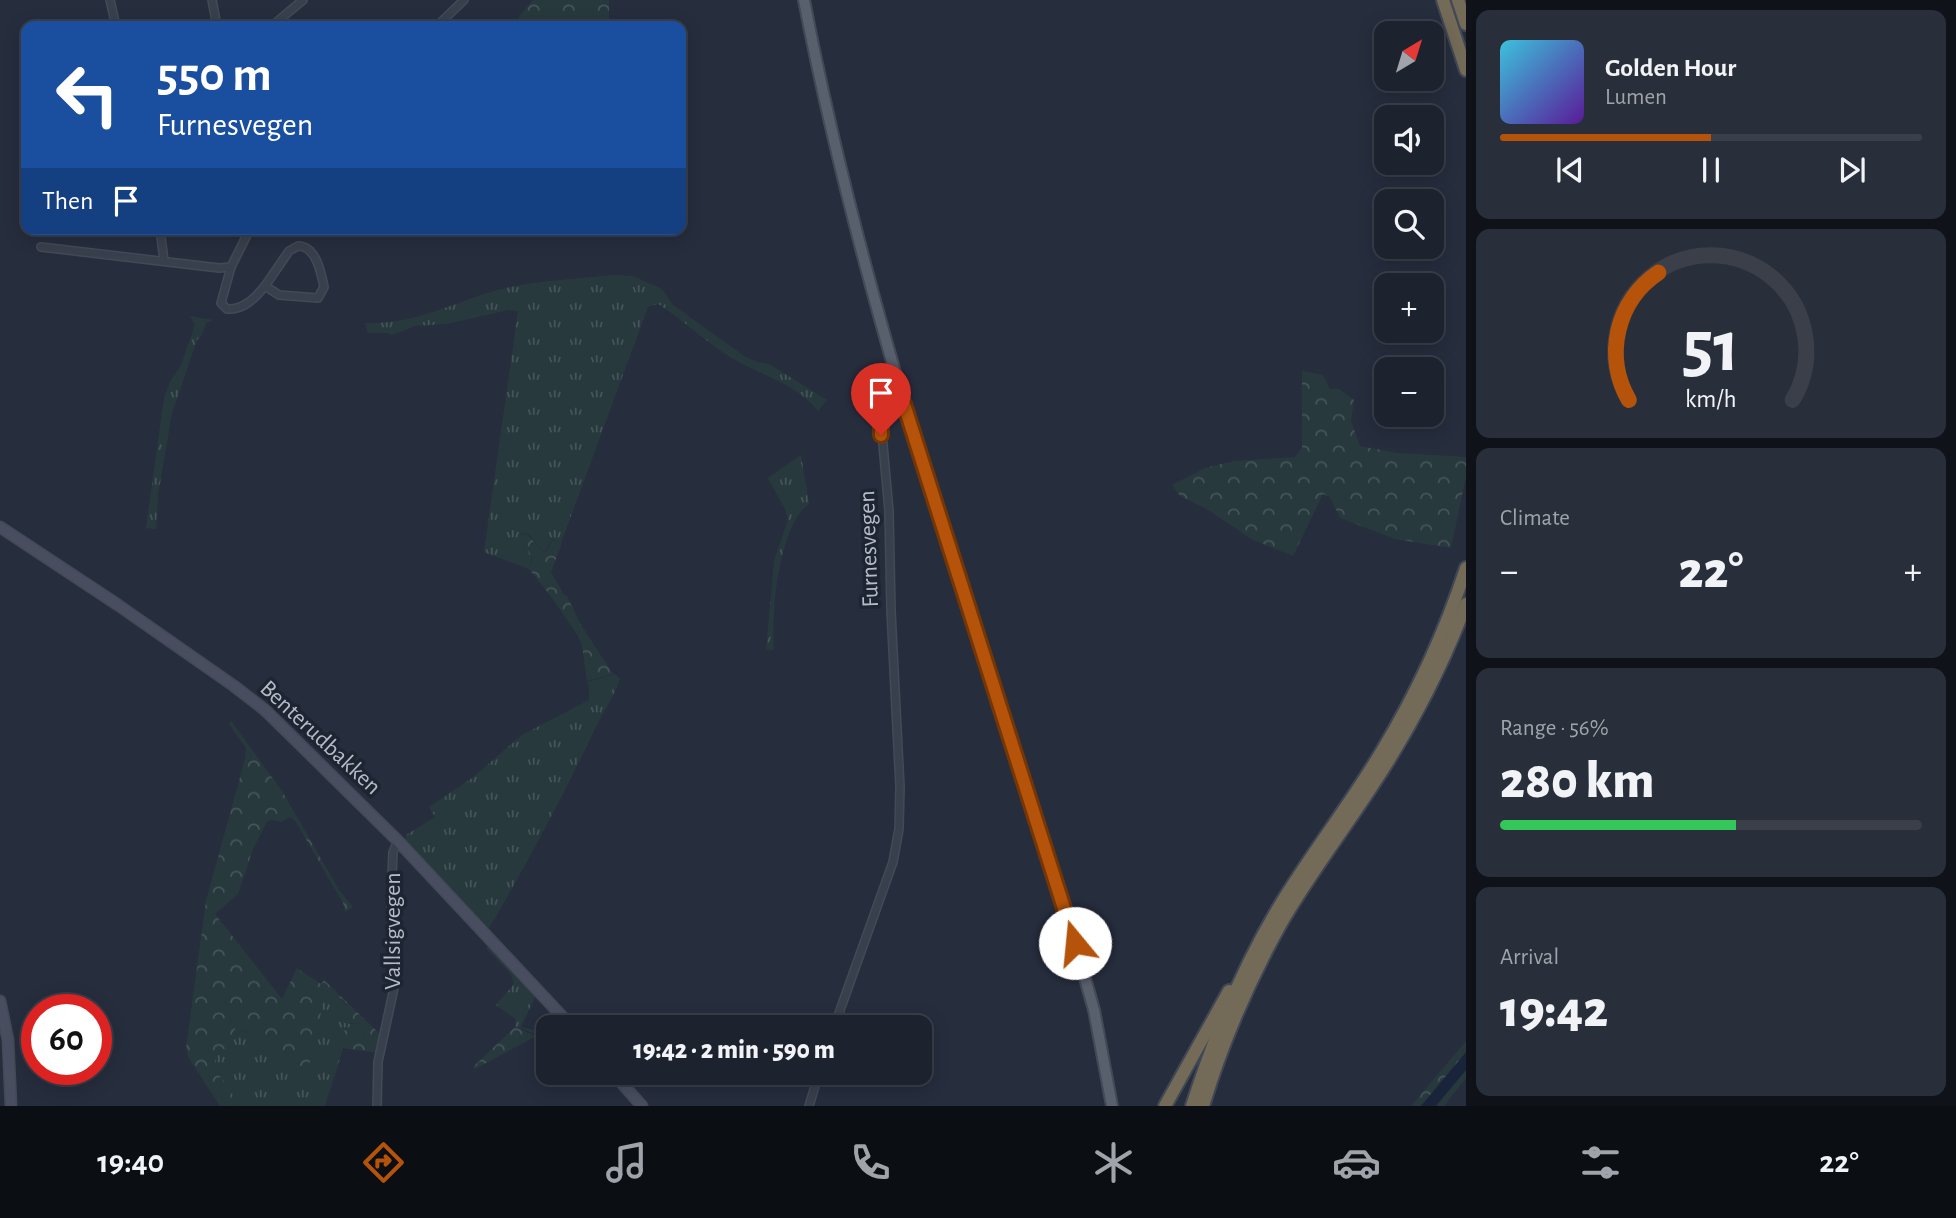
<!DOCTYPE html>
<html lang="en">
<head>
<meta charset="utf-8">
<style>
	body { margin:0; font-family:"Alegreya Sans",sans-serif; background:#292f3a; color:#f1f3f6; height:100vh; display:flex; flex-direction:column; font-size:26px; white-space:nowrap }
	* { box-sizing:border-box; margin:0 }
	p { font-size:23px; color:#a0a4aa }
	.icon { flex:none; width:38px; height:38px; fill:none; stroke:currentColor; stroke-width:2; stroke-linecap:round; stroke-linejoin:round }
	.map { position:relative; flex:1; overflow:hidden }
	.side { display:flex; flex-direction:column; gap:10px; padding:10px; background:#0f1319; width:490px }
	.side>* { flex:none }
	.top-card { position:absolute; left:21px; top:21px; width:665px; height:214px; border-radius:14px; box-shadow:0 4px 18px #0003,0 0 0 2px #3a3f4a; background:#1a4fa0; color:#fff; overflow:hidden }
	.needle { width:46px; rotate:38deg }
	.controls { position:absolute; left:1374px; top:21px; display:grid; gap:14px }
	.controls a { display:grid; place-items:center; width:70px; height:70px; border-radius:14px; background:#1c222e; box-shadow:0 4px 18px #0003,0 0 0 2px #3a3f4a; font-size:35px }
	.speed { position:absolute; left:21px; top:994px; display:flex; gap:14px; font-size:35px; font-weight:700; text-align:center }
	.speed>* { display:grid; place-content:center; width:91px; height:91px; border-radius:50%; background:#1c222e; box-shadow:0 4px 18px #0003,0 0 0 2px #3a3f4a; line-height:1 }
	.speed .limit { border:10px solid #d22; background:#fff; color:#111 }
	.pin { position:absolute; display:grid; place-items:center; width:60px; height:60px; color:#fff; margin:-72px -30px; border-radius:50% 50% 50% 0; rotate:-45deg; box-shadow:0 0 7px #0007 }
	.pin .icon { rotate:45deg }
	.me { position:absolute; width:77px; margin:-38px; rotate:343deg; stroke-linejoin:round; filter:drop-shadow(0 0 5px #0008) }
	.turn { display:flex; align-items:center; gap:24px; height:147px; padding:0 21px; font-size:32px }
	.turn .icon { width:91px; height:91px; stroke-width:2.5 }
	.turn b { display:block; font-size:49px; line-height:60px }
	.then { display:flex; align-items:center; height:66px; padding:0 21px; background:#0003; gap:14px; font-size:26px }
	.big { font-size:52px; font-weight:800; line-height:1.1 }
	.side .tile { flex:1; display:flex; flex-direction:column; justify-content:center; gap:10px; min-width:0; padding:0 24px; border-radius:14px; background:#292f3a }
	.side .dial { align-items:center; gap:0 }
	.dial svg { height:182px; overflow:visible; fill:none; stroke:#3a3f4a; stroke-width:7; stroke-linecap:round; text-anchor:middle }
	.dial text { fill:#f1f3f6; stroke:none }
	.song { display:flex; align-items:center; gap:21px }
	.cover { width:84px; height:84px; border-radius:10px; background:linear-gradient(135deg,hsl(190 70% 55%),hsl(270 70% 35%)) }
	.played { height:7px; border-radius:4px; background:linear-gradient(90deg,#b45309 50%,#3a3f4a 50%) }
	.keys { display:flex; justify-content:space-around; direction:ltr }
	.heat { display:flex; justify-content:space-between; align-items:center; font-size:38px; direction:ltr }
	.charge { height:10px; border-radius:5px; background:linear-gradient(90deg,#34c759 56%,#3a3f4a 0) }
	.trip { position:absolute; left:536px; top:1015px; width:396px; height:70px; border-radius:14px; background:#1c222e; box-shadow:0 4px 18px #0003,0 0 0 2px #3a3f4a; font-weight:800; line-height:70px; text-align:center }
	.tab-bar { display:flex; height:112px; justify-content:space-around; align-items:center; background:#0b0e12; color:#a0a4aa }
	.tab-bar .icon { width:49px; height:49px }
	.tab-bar .active { color:#b45309 }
	.tab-bar b { font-size:32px; color:#f1f3f6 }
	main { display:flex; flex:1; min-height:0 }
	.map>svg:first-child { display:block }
	.grass { fill:url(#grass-tufts) }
	.forest { fill:url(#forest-crowns) }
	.water { fill:#19243b }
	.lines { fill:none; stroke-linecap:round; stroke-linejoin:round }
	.street-casing { stroke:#434956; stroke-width:10 }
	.secondary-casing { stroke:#434956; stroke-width:13 }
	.primary-casing { stroke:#434956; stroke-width:14 }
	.highway-casing { stroke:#414855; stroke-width:16 }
	.street { stroke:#39404d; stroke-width:7 }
	.secondary { stroke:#484e60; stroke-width:10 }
	.primary { stroke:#585f6d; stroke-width:10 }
	.highway { stroke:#736b57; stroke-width:12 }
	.route-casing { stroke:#753606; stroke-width:18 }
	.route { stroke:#b45309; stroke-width:12 }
	.labels { text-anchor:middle; stroke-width:7; stroke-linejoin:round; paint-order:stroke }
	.street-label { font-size:24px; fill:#b6bbc8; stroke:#1e2532 }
</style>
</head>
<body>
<main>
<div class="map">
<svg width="1466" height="1106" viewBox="0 0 1466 1106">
	<defs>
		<pattern id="grass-tufts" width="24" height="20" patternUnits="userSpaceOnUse" patternTransform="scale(1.75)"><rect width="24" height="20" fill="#28393e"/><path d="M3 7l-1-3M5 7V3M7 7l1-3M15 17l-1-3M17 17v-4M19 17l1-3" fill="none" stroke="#455458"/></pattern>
		<pattern id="forest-crowns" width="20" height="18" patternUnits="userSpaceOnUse" patternTransform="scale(1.75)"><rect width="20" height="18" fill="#28393e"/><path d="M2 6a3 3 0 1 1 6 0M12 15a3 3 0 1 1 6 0" fill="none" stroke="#455458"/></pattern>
	</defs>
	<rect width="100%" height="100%" fill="#262d3d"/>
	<g class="grass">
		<path d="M614,275L633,276L662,289L673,305L744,356L757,362L769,364L827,400L818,411C798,384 760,375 732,358C705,342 684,320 658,304L648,307L561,543L552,539L546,550L542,551L529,534L522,533L520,536L532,557L529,569L486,553L484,552L518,311L508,310L447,324L415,326L392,335L387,333H368L365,323C419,325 456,300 506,288C541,280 579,279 614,275Z"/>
		<path d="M190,316L213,320L206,323L202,335L197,340L172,413L158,495L156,529L146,528L164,398L170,382L181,365L195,325Z"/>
		<path d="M801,455L809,504C778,525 771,615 774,650H766L774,561L788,520L786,511L768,478Z"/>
		<path d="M615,674L620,679C614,697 604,710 596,727C563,795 528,863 489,928L406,841V835L435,817L429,807L472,778L522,735L589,700V688L587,682Z"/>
		<path d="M489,945L537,993L521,1027L548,1034V1039L515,1026L516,1019L496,1005L514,984L511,974L486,948Z"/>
		<path d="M326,985L348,1007L349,1024L363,1023L364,1039L349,1042L348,1047H342L325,1106H240L235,1104L231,1089L215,1071V1052L220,1049L235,1027L271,1045L304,1068Z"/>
	</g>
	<g class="forest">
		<path d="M533,0H609V26H527L518,18Z"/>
		<path d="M1302,371L1323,375L1330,389H1339L1354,400L1351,421L1360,446L1397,453L1466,457V476L1451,548L1395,539L1340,518L1330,497L1323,494L1293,556L1253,540L1205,508L1180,496L1172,485L1205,468L1234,461L1295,457L1302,448Z"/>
		<path d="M522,534L528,535L542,551H547L552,540L562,543L551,572L564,595L567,596L581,625L613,674L587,681L582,646L578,636L553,599L529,569L533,558L520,536Z"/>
		<path d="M231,721L282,791L339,890L353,907L345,912L343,903L296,822L290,817L281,822L271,820L267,822L253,849L238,894L215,914L282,999L297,968L321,984L324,980L382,1036L379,1053L343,1048L326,1106L342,1046H348V1042L339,1036L341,1031L352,1030L359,1040L364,1039L363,1023H344L342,1019L343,1010L348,1006L327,986L309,1066L304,1069L271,1045L236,1027L227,1048L215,1052V1071L231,1089L235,1104L240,1106H220L188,1057L186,1048L206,901L245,759L246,748L229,724Z"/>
		<path d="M515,1027L536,1036L475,1069L473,1067Z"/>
		<path d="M1466,1041V1078L1444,1106H1411Z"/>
	</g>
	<path class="water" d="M1466,1052V1070L1436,1106H1421Z"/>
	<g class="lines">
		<g class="street-casing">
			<g id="street">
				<path d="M110,0L116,26"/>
				<path d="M212,0L217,26"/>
				<path d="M272,26L303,0"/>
				<path d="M437,26L464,0"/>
				<path d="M160,229L164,261"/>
				<path d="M250,229L231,267L221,303L227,309C244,310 255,298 265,286"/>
				<path d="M298,246C316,246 321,272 324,287L318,298L279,295L265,286L289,251Z"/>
				<path d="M41,247L219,268L231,267"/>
				<path d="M834,1027L893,862L899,829L900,787L891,611L889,511L881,423L886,411L903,404"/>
				<path d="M377,1106L378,1062L394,988L391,951L392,876L393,852L398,841"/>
				<path d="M809,1106L819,1073"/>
			</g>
		</g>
		<g class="secondary-casing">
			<g id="secondary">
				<path d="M0,527L118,605L234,686L265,710L398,841L572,1027"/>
				<path d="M0,1001L8,1040L11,1106"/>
				<path d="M613,1073L642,1106"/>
			</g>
		</g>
		<g class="primary-casing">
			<path id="primary" d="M804,0C866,322 976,631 1075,943L1094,1010L1112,1106"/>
		</g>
		<g class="highway-casing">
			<g id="highway">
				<path d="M1443,0L1466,70"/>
				<path d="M1458,0L1466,24"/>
				<path d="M1165,1106L1229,991"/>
				<path d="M1192,1106C1214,1037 1242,969 1279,907C1311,854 1350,805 1382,751C1417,693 1445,632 1466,568"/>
				<path d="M1203,1106C1222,1043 1248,983 1280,925C1308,876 1343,831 1374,783C1411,727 1442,667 1466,604"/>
			</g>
		</g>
		<use href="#street" class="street"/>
		<use href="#secondary" class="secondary"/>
		<use href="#primary" class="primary"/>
		<use href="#highway" class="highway"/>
	</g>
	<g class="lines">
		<g class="route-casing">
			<path id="route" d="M881,435V423L886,411L904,404L1075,943"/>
		</g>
		<use href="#route" class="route"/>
	</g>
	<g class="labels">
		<g class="street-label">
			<text transform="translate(868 549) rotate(-92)" y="8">Furnesvegen</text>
			<text transform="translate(321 737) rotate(43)" y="8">Benterudbakken</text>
			<text transform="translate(392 931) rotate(-90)" y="8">Vallsigvegen</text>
		</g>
	</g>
</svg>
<div class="controls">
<a><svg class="needle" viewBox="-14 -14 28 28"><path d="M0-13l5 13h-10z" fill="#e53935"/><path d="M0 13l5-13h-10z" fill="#a0a4aa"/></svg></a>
<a><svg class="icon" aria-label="sound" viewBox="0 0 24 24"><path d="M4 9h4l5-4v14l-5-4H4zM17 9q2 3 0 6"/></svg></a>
<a><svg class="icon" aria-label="search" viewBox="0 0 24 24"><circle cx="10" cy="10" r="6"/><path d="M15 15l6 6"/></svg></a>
<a>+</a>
<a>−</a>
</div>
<div class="speed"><div class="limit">60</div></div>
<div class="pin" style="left:881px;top:435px;background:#d93025"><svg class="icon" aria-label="arrive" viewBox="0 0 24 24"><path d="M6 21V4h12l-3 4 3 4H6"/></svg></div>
<svg class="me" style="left:1075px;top:943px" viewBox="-20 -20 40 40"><circle r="19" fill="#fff"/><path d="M0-13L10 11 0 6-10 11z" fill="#b45309"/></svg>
<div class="trip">19:42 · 2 min · 590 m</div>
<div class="top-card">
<div class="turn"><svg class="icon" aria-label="left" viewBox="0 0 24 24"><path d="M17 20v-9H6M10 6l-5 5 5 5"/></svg><div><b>550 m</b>Furnesvegen</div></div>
<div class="then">Then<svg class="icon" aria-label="arrive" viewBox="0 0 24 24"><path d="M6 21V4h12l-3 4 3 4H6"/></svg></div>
</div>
</div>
<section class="side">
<div class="tile">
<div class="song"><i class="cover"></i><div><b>Golden Hour</b><p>Lumen</p></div></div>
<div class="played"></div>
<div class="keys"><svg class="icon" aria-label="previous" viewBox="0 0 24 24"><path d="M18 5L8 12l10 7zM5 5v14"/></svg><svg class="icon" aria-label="pause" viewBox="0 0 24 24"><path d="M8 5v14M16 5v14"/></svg><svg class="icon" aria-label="next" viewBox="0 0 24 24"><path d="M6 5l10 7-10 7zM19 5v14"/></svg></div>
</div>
<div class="tile dial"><svg viewBox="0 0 100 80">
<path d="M14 69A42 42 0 1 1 86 69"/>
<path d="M14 69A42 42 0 0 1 27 13" stroke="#b45309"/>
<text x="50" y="56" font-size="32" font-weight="700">51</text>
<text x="50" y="72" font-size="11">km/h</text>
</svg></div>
<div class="tile"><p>Climate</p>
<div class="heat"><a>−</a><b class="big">22°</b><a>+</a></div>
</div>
<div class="tile"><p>Range · 56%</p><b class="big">280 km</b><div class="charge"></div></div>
<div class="tile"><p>Arrival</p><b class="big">19:42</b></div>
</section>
</main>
<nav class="tab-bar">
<b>19:40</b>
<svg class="icon active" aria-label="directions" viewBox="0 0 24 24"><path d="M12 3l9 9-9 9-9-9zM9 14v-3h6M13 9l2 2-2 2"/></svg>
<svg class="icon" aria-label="music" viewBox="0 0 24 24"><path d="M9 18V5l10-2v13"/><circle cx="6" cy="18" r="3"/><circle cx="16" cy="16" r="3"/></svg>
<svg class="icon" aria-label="phone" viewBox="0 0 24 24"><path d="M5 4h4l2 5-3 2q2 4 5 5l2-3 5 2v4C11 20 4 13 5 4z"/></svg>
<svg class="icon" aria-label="climate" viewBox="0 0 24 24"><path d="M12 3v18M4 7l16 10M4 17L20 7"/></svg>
<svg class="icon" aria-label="car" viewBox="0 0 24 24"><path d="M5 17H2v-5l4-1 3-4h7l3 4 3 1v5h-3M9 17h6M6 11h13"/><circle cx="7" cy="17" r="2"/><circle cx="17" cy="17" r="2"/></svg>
<svg class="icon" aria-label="filters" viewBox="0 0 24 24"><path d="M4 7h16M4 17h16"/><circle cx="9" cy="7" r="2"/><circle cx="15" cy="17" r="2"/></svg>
<b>22°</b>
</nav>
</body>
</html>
